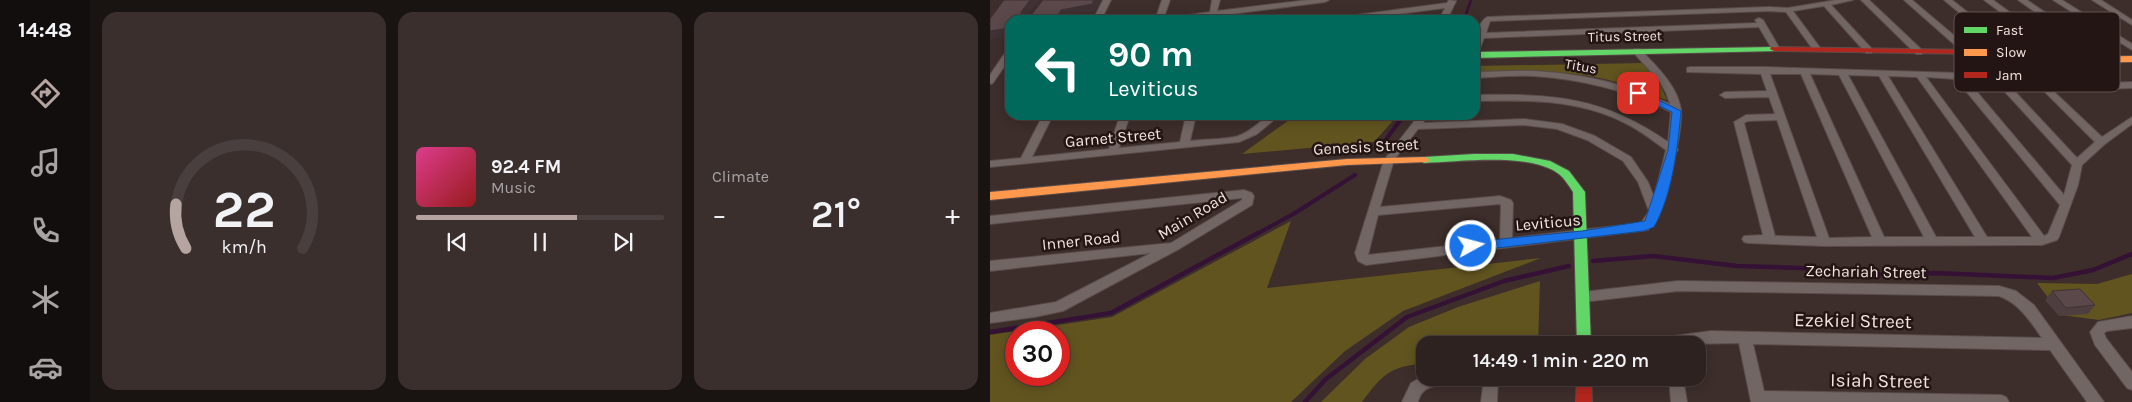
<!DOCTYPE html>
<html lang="en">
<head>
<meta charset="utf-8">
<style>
	body { margin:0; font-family:Karla,sans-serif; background:#3a2f2d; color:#f1f3f6; height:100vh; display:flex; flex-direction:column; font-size:19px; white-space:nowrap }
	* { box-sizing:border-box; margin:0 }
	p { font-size:16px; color:#a7a4a5 }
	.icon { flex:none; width:28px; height:28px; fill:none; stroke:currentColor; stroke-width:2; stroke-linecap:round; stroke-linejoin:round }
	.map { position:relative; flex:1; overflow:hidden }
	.details { display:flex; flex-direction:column; gap:12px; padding:12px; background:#191312; width:900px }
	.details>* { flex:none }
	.top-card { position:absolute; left:15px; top:15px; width:475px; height:105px; border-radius:15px; box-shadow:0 2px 12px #0003,0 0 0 1px #493f3e; background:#00695c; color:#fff; overflow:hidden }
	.speed { position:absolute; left:15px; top:321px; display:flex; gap:10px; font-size:25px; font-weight:700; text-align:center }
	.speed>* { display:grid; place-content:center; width:65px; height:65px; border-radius:50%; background:#2e2220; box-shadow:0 2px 12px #0003,0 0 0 1px #493f3e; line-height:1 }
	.speed .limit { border:8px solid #d22; background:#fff; color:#111 }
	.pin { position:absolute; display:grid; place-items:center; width:42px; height:42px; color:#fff; margin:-21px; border-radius:10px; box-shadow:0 2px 8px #0006 }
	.me { position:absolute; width:55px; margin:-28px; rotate:83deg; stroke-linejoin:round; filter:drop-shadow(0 0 4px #0008) }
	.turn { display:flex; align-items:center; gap:18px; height:105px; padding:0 20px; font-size:22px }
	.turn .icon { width:65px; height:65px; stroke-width:2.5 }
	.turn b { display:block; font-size:35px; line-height:42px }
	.big { font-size:38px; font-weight:600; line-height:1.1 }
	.details .card { flex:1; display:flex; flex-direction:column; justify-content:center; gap:8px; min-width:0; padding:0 18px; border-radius:15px; background:#3a2f2d }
	.details .dial { align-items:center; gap:0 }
	.dial svg { height:130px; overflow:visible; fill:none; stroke:#493f3e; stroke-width:7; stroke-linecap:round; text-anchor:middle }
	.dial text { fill:#f1f3f6; stroke:none }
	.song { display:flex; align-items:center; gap:15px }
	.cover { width:60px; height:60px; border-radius:8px; background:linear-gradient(135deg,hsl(330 70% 55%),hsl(0 70% 35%)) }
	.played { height:5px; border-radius:2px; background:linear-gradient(90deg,#b5a4a0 65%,#493f3e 65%) }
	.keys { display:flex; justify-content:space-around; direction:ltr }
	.heat { display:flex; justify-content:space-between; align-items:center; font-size:28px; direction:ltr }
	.details .tiles { flex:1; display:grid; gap:12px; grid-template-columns:repeat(3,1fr) }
	.trip { position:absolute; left:426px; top:336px; width:290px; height:50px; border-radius:15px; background:#2e2220; box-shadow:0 2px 12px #0003,0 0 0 1px #493f3e; font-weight:600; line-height:50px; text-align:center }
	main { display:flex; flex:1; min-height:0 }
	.menu { display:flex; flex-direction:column; width:90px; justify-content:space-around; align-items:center; background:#120e0d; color:#a7a4a5 }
	.menu .icon { width:35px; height:35px }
	.menu .on { color:#b5a4a0 }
	.menu b { font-size:22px; color:#f1f3f6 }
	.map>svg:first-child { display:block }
	.green { fill:#61541f; fill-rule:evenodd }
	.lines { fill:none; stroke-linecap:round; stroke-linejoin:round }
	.stream-far2 { stroke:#351136; stroke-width:2.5 }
	.stream-far1 { stroke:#351136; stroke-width:4 }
	.stream { stroke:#351136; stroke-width:4.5 }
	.street-casing { stroke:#594c49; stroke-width:2 }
	.fast-casing { stroke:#594c49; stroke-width:2 }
	.slow-casing { stroke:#594c49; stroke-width:2 }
	.jam-casing { stroke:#594c49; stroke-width:2 }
	.street { fill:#726664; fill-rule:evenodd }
	.fast { fill:#63d668; fill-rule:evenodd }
	.slow { fill:#ff974d; fill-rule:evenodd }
	.jam { fill:#b3261e; fill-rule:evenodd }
	.wall { fill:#4e3e40 }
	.shaded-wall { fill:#403234 }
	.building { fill:#5b484b; stroke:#403234 }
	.route { fill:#1a73e8; stroke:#114b97 }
	.labels { text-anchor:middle; stroke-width:5; stroke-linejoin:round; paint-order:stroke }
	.far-street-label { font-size:14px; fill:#f6e3df; stroke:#221513 }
	.street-label { font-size:16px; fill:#f6e3df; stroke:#221513 }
	.near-street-label { font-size:19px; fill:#f6e3df; stroke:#221513 }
	.key { fill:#221513; stroke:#625350; stroke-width:1 }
	.key-label { font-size:14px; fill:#f6e3df }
</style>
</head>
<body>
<main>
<nav class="menu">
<b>14:48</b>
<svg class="icon on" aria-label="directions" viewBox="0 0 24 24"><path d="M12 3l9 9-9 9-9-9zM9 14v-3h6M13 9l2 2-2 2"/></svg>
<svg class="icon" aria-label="music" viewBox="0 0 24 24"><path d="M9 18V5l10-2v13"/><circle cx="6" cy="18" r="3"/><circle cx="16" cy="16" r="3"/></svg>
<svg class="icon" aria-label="phone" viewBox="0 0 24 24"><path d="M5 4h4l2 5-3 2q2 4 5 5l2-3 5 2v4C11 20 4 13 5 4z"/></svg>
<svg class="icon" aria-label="climate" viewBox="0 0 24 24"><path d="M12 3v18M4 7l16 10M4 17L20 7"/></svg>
<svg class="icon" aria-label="car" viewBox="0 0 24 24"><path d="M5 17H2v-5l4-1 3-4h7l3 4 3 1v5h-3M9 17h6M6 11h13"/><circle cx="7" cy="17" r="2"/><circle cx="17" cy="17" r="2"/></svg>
</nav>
<section class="details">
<div class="tiles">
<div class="card dial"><svg viewBox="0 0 100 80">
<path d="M14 69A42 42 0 1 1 86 69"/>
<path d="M14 69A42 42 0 0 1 8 42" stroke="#b5a4a0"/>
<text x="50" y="56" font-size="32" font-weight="700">22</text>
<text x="50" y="72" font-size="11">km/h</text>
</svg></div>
<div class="card">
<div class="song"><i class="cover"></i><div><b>92.4 FM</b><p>Music</p></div></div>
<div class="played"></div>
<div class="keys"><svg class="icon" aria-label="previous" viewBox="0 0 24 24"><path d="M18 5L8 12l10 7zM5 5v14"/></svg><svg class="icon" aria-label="pause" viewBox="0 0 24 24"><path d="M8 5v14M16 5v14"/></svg><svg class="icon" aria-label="next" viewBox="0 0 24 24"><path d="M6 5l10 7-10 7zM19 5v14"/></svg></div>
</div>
<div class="card"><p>Climate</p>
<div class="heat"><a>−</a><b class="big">21°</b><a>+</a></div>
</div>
</div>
</section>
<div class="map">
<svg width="1142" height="402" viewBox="0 0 1142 402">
	<rect width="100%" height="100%" fill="#3d2e2b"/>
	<g class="green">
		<path d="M654,63L669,82L677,100C660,95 644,87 626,82C582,69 531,72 485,72V66Z"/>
		<path d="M306,115H408L384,142L252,154Z"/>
		<path d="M301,221L277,288L551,258L413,311L355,351L301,402H0V335L122,317ZM26,332H69V375H26Z"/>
		<path d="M1142,274V313L1109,320L1071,315L1047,283L1107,284Z"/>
		<path d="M550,281L548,345H435V363C399,367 393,374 372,402H331L375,359L419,327L468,307Z"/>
	</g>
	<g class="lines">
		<path class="stream-far2" d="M474,20L481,0"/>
		<g class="stream-far1">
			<path d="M392,145L414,115"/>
			<path d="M265,235L305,213L365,175"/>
		</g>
		<g class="stream">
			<path d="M603,261L663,256L747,266L811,268L874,275L946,273L1063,278L1103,270L1142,254"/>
			<path d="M0,332L121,313L268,233"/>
			<path d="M315,402L336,379L417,317L514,281L579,266"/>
		</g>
		<g class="street-casing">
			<g id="street">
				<path d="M113,0H121L111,20H103Z"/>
				<path d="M172,0H180L173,20H165Z"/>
				<path d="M222,0H230L227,11L318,0H339L335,2L196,20H174L178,18L220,12Z"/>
				<path d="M459,0L466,1L457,20H449L455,8L362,20H340L344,18L457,3Z"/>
				<path d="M846,0H863L841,5L882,49V53H876L834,6L803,11L831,49L827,51H824L796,12L779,11L500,21L496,33L767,23L765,20L769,18L773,20L790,49L786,51L782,49L769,27L494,38L489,51L485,53C485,42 487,23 497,17L779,7L798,8Z"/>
				<path d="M871,0H879L932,50V54H926Z"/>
				<path d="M914,0H922L980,49V53H974Z"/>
				<path d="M954,0H962L1029,53V57H1023Z"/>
				<path d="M994,0H1003L1085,60L1081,63L1078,62Z"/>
				<path d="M1028,0H1037L1075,26L1068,28Z"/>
				<path d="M1063,0H1072L1142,44V50Z"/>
				<path d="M1102,0H1111L1142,20V25Z"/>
				<path d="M1092,40H1098L1127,60L1123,63L1120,62L1092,44Z"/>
				<path d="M644,49H650C666,66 688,86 691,110C692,120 689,137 687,148L688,150L686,152C681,180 676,209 658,230L376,265L368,261L365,253L394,160L429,115H439L433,123L534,119L572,124L605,136L641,157L658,182L664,197L676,150C663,141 650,130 635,123C588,99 536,100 485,101V95C563,94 612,96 678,142L681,112C637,90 591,79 543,76C524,75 504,77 485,78V72C504,72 523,70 543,71C589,73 638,84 680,104L676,93L670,82L644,53ZM534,125L567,129L597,140L633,161L648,182L659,211L651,223L522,238L523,203L521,200L510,196L390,207L404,160L428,129ZM509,204L511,205L510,240L378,255L388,215Z"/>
				<path d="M17,50H20V58L3,83L0,84V75Z"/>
				<path d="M700,67H774L969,73L1086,84L1142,82V88L1086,90L1059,87L1112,137L1142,117V124L1115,144L1092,165L1088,185L1069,237L1067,240L1052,245L835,246L758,243L754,242L752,239L754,236L773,235L744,122L756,115L785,114L779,97L735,98L730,95L735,92L777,91L771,74L697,72V68ZM780,74H811L882,237L839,238ZM820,74L849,75L934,237H894ZM858,75L889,76L985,237H946ZM898,76L927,77L1042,237H997ZM936,77L966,79L1070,205L1058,234L1054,236ZM976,79L1006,82L1082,165L1074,195ZM1017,83L1049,86L1105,142L1087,158ZM787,120L827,237L785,236L754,123L758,121Z"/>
				<path d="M53,115H63L42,157L119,149L130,115H140L129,148L190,142L196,115H206L200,141C215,139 234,140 248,136C266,130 271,115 290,115L267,134L249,142L0,167V161L31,158Z"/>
				<path d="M254,190L262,193L264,196L262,205L189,249L73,311L45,317L0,323V313L66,302L161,253L0,271V261L181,243L252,200V198L0,224V216Z"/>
				<path d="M688,281L1009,286L1026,291L1044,305L1114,402H1097L1060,350L763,344L774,391L1011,395L1016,397L1019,402H761L749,343L655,345L657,341L662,339L721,331L1052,338C1040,321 1029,303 1009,296L688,291L593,302L588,301L586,297L588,293L593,292Z"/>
				<path d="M1142,316V328L1117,331L1114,333L1116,338L1142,372V390L1137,388L1105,345L1100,332L1108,322Z"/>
				<path d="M435,375V378H455L453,383C441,387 431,388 428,402H412L421,383Z"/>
				<path d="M494,378H508L507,402H491Z"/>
				<path d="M679,378H693L697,402H681Z"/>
			</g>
		</g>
		<g class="fast-casing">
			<g id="fast">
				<path d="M784,47L788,49L787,51L485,58V52Z"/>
				<path d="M484,154H523L560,161L579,171L595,192L601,345H587L583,192C579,186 575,179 569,174C540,152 469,162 434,163L429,160L434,157Z"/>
			</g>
		</g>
		<g class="slow-casing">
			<g id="slow">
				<path d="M984,50L1081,57L1142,56V62L1081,63L987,54H984Z"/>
				<path d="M434,157L438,158L439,160L438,162L357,165L0,200V192L357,159Z"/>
			</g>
		</g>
		<g class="jam-casing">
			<g id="jam">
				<path d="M781,47L987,50L991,52L987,54L784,51L780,49Z"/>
				<path d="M587,378H601L602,402H586Z"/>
			</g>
		</g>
		<use href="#street" class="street"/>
		<use href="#fast" class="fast"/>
		<use href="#slow" class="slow"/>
		<use href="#jam" class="jam"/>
	</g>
	<g class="wall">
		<path d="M1045,19L1109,47L1105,54L1082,55L1041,26Z"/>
		<path d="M1062,291L1105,305L1098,314L1069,316L1055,300Z"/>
	</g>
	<g class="shaded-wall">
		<path d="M40,0H49L35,19L31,14V12Z"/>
		<path d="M104,0H112L105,11L74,17L73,20H65L71,10Z"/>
		<path d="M20,28V36L0,39V31Z"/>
	</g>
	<g class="building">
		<path d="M14,0H40L31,12V14H42L53,0H104L102,4L71,10L65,20H20V28L0,31V19Z"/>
		<path d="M1090,289L1105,305L1076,308L1062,291Z"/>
	</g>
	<path class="route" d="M648,90L691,111C688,146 682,196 664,227L654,231L481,251L477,250L475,246L481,242L592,231L655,221L678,150L682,112L645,95V91Z"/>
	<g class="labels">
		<g class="far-street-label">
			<text transform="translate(635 36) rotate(-1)" y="5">Titus Street</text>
			<text transform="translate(591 66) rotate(10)" y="5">Titus</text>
		</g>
		<g class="street-label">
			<text transform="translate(123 137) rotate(-5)" y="6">Garnet Street</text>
			<text transform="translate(376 146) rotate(-3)" y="6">Genesis Street</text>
			<text transform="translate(202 215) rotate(-31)" y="6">Main Road</text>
			<text transform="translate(558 222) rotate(-5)" y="6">Leviticus</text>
			<text transform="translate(91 240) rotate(-6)" y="6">Inner Road</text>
			<text transform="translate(876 271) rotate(1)" y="6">Zechariah Street</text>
		</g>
		<g class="near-street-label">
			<text transform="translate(863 320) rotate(1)" y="7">Ezekiel Street</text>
			<text transform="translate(890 380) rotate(1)" y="7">Isiah Street</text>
		</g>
	</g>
	<rect x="964" y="12" width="166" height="80" rx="8" class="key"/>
	<rect x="974" y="27" width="23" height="6" fill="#63d668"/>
	<rect x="974" y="49" width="23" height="7" fill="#ff974d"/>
	<rect x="974" y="72" width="23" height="6" fill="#b3261e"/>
	<g class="key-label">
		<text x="1006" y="35">Fast</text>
		<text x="1006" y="57">Slow</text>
		<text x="1006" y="80">Jam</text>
	</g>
</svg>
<div class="speed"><div class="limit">30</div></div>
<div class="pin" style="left:648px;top:93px;background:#d93025"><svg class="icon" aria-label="arrive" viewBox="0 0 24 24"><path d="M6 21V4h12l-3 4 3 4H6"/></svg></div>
<svg class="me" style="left:481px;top:246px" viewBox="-20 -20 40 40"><circle r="17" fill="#1a73e8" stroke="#fff" stroke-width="3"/><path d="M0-11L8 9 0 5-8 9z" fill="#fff"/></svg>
<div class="trip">14:49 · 1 min · 220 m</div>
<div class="top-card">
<div class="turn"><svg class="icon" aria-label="left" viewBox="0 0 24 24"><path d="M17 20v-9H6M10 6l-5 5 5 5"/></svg><div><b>90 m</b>Leviticus</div></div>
</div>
</div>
</main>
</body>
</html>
